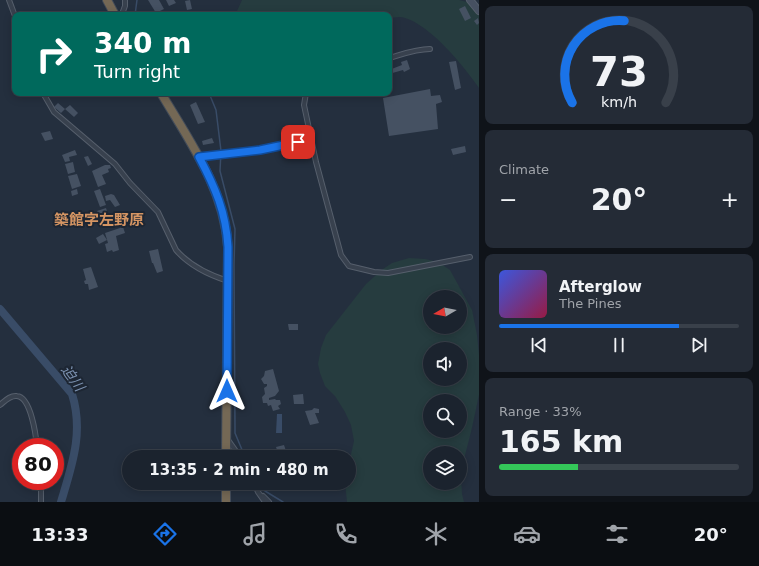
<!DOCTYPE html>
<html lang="en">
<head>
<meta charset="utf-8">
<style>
	body { margin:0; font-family:"DejaVu Sans","Noto Sans JP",sans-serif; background:#242b36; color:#f1f3f6; height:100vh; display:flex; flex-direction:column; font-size:15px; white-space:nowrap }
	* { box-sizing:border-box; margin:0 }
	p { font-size:13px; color:#a0a4aa }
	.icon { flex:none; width:22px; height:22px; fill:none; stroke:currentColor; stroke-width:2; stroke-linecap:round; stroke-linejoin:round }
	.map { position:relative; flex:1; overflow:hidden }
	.sheet { display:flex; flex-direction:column; gap:6px; padding:6px; background:#0f1319; width:280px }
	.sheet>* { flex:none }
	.hud { position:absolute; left:12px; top:12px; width:380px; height:84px; border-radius:8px; box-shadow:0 2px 10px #0003,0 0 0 1px #39404a; background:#00695c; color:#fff; overflow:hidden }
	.needle { width:26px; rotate:260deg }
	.buttons { position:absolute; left:423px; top:290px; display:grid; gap:8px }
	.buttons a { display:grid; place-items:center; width:44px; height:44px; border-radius:50%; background:#1b232e; box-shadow:0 2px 10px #0003,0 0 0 1px #39404a; font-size:20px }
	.speed { position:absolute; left:12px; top:438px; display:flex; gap:8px; font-size:20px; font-weight:700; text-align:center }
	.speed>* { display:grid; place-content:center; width:52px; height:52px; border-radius:50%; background:#1b232e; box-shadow:0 2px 10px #0003,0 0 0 1px #39404a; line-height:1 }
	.speed .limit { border:6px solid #d22; background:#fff; color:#111 }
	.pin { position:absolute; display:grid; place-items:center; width:34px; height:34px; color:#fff; margin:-17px; border-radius:8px; box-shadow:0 2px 6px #0006 }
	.me { position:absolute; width:44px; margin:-22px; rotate:0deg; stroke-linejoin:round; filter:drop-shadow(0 0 3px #0008) }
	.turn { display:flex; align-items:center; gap:14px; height:84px; padding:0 16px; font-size:18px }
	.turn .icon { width:52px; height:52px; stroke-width:2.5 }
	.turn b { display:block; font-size:28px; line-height:34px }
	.big { font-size:30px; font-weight:700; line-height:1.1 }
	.sheet .tile { flex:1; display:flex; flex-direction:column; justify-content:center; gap:6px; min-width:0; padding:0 14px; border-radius:8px; background:#242b36 }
	.sheet .dial { align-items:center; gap:0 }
	.dial svg { height:104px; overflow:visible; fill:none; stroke:#39404a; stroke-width:7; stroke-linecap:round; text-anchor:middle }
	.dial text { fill:#f1f3f6; stroke:none }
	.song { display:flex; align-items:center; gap:12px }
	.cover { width:48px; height:48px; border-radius:6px; background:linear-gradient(135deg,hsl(230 70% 55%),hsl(340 70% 35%)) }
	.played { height:4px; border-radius:2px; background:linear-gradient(90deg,#1a73e8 75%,#39404a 75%) }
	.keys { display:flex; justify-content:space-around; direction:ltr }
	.heat { display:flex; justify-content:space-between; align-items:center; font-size:22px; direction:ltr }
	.charge { height:6px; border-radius:3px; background:linear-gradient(90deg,#34c759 33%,#39404a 0) }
	.trip { position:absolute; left:122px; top:450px; width:234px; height:40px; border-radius:20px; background:#1b232e; box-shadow:0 2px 10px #0003,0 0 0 1px #39404a; font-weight:700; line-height:40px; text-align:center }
	.menu { display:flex; height:64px; justify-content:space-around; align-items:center; background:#0b0e12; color:#a0a4aa }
	.menu .icon { width:28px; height:28px }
	.menu .current { color:#1a73e8 }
	.menu b { font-size:18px; color:#f1f3f6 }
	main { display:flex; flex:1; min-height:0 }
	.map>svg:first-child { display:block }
	.green { fill:#263c3f; fill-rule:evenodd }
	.water { fill:#394c67 }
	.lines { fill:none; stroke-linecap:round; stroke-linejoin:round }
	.stream { stroke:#394c67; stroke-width:1.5 }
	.river { stroke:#394c67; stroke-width:8 }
	.building { fill:#455162 }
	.street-casing { stroke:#565f6c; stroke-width:6 }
	.secondary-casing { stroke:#565f6c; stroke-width:8 }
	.highway-casing { stroke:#434c59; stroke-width:10 }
	.street { stroke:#38414e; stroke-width:4 }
	.secondary { stroke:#465061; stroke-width:6 }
	.highway { stroke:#746855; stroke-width:8 }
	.route-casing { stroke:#114b97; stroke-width:10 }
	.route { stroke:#1a73e8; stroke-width:7 }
	.labels { text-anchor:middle; stroke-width:4; stroke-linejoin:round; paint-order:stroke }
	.water-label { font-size:14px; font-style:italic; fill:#7c92b1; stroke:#1d2633 }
	.quarter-label { font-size:15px; font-weight:bold; fill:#d59563; stroke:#1d2633 }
</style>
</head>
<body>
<main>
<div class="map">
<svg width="479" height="502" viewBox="0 0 479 502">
	<rect width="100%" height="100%" fill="#242f3e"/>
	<g class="green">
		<path d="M242,0H459L479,5V88C463,65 431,26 405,18C400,16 394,18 389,18V15H237V11Z"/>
		<path d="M409,258L425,259L438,262L450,270L472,310L477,335L479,355V395L471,432L463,463L461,478L462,494L464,502H347L345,483H349V463L354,441L351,425L345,412L335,396L325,386L320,373L318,364L321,348L326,335L366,284L383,269L392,263ZM430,297H460V327H430ZM430,349H460V379H430ZM430,401H460V431H430ZM430,453H460V483H430Z"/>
	</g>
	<path class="water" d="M277,414H282V433H276Z"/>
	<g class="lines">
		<g class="stream">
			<path d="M135,15L137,0"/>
			<path d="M209,93L216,110L221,151L220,171L235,229L234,265L235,428V433L245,457"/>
			<path d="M259,483L265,491L283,502"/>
		</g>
		<path class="river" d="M0,309L72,394C84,432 72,465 61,502"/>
	</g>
	<g class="building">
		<path d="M148,0H159L164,9L156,13Z"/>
		<path d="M166,0H174L176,3L169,6Z"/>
		<path d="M190,0L192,9L187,10L185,1Z"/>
		<path d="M465,6L471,18L465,21L459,9Z"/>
		<path d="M165,11L168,15H159Z"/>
		<path d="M478,18L479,23L477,25L474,21Z"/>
		<path d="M407,60L410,69L404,72L403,70L389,74V70L402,65L401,62Z"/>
		<path d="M456,61L461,88L455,90L449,62Z"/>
		<path d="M430,89L431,96L440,95L442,102L436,104L438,129L389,136L383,98Z"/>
		<path d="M196,102L205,122L198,124L190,105Z"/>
		<path d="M58,103L65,109L61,113L54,107Z"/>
		<path d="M70,105L78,113L74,117L65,109Z"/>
		<path d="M50,131L53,139L45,141L41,133Z"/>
		<path d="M212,138L214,143L203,145L202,141Z"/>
		<path d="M465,146L466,152L453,155L451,149Z"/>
		<path d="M75,150L77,155L69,157L70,161L65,162L62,155Z"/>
		<path d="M88,156L92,164L88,166L84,157Z"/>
		<path d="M73,162L75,172L68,174L65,164Z"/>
		<path d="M105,165H110L111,168L108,169L109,172L102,175L106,184L98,187L92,171Z"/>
		<path d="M77,174L81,186L72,189L68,176Z"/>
		<path d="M77,189L78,194L72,196L71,191Z"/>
		<path d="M100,189L106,205L100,207L94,191Z"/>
		<path d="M111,194L114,195L120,205L115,207L110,200L106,201L105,196Z"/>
		<path d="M106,208L110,221L102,224L97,211Z"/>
		<path d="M123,227L125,233L116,236L119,250L113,252L112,250L107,252L105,244L108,243L105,233Z"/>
		<path d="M103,234L107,240L99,244L96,238Z"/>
		<path d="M158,249L163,271L157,273L153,263H152L149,251Z"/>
		<path d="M91,267L98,287L89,290L88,284H85L84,281L86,280L83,269Z"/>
		<path d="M288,324H298V330H289Z"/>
		<path d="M273,369L279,391L275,396L269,398V400L275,399L276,400H280L281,404L278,406L280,409L273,411L271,405L268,406L267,403H263L262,397L265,394L264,388L267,386V384H264L261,379L264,376L265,371Z"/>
		<path d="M303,394L304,404H294L293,395Z"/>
		<path d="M314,408L319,409V413H315L319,423L310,425L305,411L312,410Z"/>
		<path d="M284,445L286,451L278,453L276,447Z"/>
		<path d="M281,483L282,488L274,490L273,485Z"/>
	</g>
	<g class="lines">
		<g class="street-casing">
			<g id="street">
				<path d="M9,0L15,16"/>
				<path d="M116,15L122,14L125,6V0"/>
				<path d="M389,58C403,54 416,49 430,49"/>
				<path d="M43,93L54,112L115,164L130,183L158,212L176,250C189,265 209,275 228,281"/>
				<path d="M306,93L304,105L316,162L341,255L349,266L374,272L388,273L470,257"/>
				<path d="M199,157L260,150L311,139"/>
				<path d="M0,405C5,401 10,395 17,396C31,397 36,436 37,447"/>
				<path d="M228,440L240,457"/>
				<path d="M41,481V502"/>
				<path d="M254,483L258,492L265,502"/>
				<path d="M263,496L269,502"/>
			</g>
		</g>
		<g class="secondary-casing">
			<path id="secondary" d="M470,0L479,11"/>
		</g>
		<g class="highway-casing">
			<g id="highway">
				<path d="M107,0L115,15"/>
				<path d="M161,93C190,142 224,188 228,247L226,457"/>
				<path d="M226,502V483"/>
			</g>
		</g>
		<use href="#street" class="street"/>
		<use href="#secondary" class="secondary"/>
		<use href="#highway" class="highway"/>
	</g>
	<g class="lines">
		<g class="route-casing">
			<path id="route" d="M227,391L228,247C226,212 215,187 199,157L260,150L298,142"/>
		</g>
		<use href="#route" class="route"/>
	</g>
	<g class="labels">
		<g class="water-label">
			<text transform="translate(73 378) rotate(54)" y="5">迫川</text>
		</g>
		<g class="quarter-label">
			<text x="99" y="225">築館字左野原</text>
		</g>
	</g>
</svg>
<div class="buttons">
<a><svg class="needle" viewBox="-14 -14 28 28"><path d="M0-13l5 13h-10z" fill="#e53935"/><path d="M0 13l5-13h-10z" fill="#a0a4aa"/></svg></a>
<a><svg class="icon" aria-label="sound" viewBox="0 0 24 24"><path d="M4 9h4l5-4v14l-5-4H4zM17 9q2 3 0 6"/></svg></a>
<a><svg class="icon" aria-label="search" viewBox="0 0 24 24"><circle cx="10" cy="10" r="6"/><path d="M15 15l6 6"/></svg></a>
<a><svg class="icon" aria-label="layers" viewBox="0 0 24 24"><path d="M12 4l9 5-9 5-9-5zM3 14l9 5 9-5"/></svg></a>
</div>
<div class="speed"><div class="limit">80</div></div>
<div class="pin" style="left:298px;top:142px;background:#d93025"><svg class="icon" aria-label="arrive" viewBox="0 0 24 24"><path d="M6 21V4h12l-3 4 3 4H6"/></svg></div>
<svg class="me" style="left:227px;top:391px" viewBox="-20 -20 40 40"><path d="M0-17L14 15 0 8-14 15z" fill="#1a73e8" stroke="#fff" stroke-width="4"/></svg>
<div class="trip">13:35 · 2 min · 480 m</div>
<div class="hud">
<div class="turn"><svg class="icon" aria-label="right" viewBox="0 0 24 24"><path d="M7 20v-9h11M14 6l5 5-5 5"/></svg><div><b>340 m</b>Turn right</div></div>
</div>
</div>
<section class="sheet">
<div class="tile dial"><svg viewBox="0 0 100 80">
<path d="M14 69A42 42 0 1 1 86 69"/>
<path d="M14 69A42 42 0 0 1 54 6" stroke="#1a73e8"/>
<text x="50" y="56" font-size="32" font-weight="700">73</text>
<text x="50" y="72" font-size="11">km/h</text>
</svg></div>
<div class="tile"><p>Climate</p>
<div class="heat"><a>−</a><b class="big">20°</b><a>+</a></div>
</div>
<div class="tile">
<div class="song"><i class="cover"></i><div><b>Afterglow</b><p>The Pines</p></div></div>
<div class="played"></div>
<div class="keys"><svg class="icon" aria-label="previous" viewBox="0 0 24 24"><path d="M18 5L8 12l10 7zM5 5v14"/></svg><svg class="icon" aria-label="pause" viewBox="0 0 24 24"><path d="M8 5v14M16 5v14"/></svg><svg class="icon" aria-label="next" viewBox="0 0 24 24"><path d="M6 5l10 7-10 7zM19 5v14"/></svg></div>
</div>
<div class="tile"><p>Range · 33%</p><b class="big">165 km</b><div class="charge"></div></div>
</section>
</main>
<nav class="menu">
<b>13:33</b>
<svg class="icon current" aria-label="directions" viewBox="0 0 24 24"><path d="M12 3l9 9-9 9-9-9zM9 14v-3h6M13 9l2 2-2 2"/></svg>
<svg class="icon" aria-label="music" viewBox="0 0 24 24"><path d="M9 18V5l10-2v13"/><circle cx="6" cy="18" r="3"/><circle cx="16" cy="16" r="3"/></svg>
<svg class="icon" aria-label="phone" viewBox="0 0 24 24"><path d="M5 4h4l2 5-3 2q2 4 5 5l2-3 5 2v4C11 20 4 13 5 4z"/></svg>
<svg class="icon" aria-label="climate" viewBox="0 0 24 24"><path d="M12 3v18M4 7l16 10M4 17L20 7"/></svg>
<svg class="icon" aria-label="car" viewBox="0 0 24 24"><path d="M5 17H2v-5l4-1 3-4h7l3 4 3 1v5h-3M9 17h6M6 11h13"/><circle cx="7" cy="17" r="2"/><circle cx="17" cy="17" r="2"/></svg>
<svg class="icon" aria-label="filters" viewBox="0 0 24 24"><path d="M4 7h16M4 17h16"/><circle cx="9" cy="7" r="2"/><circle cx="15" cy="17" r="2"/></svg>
<b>20°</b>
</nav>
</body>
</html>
